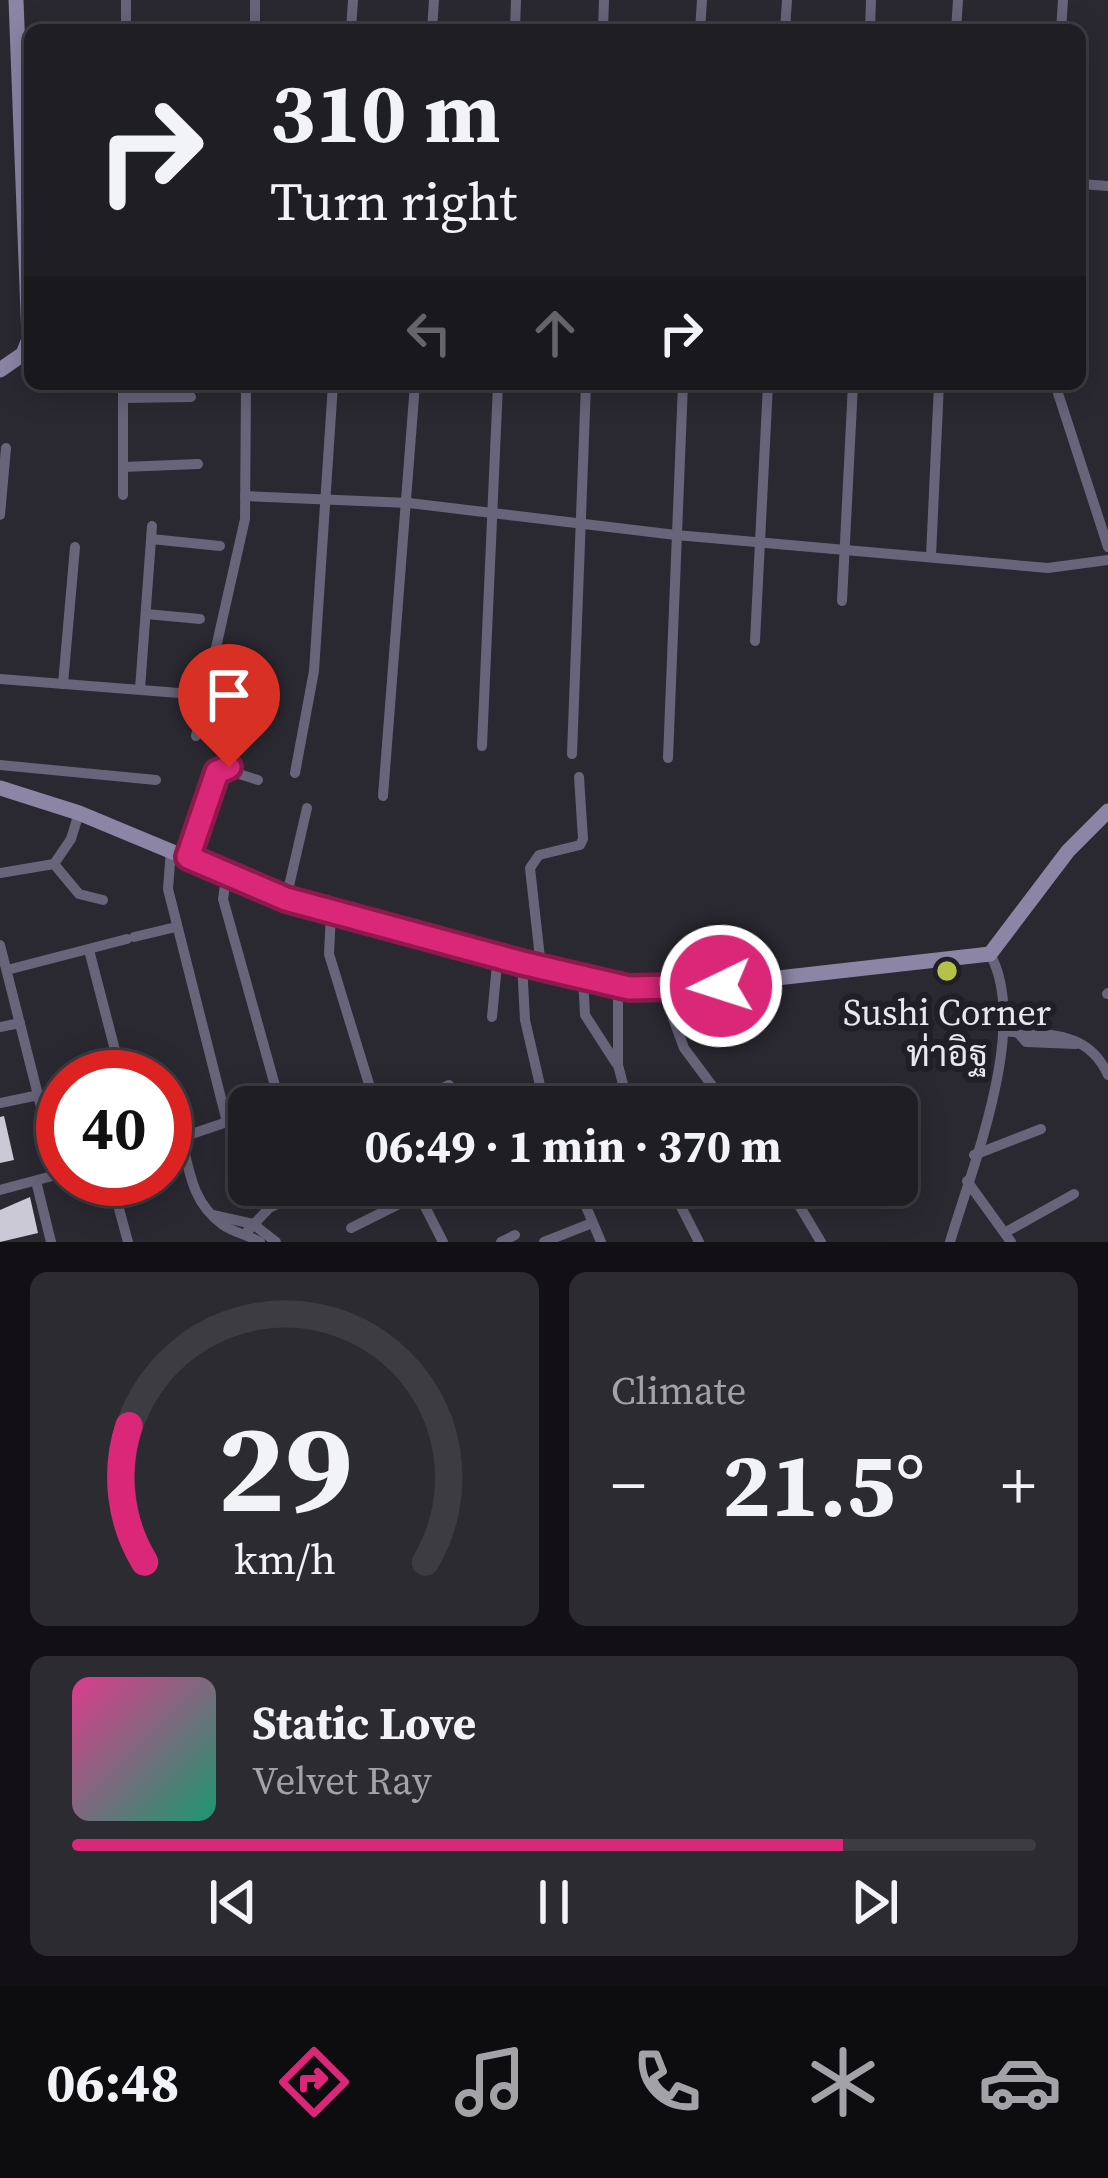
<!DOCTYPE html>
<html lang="en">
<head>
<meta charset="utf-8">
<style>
	body { margin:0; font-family:"Source Serif 4",Sarabun,serif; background:#2d2b32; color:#f1f3f6; height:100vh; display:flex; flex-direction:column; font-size:45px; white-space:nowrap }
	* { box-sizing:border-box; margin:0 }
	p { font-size:39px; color:#a2a2a7 }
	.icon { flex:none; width:66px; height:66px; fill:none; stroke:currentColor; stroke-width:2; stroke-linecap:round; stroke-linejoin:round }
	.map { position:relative; height:1242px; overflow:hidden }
	.details { display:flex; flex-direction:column; gap:30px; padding:30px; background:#121014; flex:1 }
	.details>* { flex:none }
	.top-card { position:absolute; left:24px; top:24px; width:1062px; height:366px; border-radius:18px; box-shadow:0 6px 30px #0003,0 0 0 3px #3d3c42; background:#201e25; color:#f1f3f6; overflow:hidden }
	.speed { position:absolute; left:36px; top:1050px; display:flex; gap:24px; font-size:60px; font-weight:700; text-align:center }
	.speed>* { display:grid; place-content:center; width:156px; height:156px; border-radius:50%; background:#201e25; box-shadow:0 6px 30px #0003,0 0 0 3px #3d3c42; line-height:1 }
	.speed .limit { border:18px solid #d22; background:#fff; color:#111 }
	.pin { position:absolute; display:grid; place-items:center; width:102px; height:102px; color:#fff; margin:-123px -51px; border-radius:50% 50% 50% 0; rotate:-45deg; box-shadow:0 0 12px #0007 }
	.pin .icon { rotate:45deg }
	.me { position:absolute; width:132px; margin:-66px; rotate:266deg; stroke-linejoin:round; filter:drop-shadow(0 0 9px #0008) }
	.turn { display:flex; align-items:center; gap:42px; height:252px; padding:0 48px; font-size:54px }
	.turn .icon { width:156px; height:156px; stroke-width:2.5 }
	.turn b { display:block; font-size:84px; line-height:102px }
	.lanes { display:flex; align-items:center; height:114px; padding:0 48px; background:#0003; justify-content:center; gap:60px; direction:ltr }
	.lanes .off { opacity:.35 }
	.big { font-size:90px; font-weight:700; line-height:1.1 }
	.details .card { flex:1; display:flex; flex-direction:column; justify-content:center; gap:18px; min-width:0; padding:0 42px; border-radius:18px; background:#2d2b32 }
	.details .dial { align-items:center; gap:0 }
	.dial svg { height:312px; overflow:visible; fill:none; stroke:#3d3c42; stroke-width:7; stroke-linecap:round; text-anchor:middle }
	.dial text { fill:#f1f3f6; stroke:none }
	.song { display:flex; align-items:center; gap:36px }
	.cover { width:144px; height:144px; border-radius:18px; background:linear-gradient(135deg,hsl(330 70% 55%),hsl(160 70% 35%)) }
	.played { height:12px; border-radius:6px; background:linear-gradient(90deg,#db2777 80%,#3d3c42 80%) }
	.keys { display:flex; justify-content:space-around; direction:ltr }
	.heat { display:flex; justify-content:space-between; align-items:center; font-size:66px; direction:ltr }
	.details .tiles { flex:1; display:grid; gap:30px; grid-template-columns:1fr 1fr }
	.card:last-child { grid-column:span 2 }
	.trip { position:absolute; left:228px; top:1086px; width:690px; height:120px; border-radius:18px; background:#201e25; box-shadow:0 6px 30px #0003,0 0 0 3px #3d3c42; font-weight:700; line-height:120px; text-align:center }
	.tabs { display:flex; height:192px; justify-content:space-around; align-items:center; background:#0d0c0f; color:#a2a2a7 }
	.tabs .icon { width:84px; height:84px }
	.tabs .selected { color:#db2777 }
	.tabs b { font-size:54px; color:#f1f3f6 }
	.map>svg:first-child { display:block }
	.building { fill:#ccc9d6 }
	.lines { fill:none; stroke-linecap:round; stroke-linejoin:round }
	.street { stroke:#686479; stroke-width:10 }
	.secondary { stroke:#8c85a6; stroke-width:15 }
	.route-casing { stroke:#8e194d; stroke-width:30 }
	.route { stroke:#db2777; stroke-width:21 }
	.poi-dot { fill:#b5c24a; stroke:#201e27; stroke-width:4.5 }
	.labels { text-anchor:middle; stroke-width:12; stroke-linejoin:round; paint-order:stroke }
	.poi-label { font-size:36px; fill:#e9e7ee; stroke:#201e27 }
</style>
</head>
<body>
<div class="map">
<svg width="1108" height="1242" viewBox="0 0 1108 1242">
	<rect width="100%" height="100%" fill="#2a2831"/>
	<g class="building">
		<path d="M4,1116L14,1160L0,1163V1117Z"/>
		<path d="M30,1197L38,1233L0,1242V1210Z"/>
	</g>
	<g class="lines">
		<g class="street">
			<path d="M255,0V30"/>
			<path d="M126,30V0"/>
			<path d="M351,30L353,0"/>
			<path d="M432,30L434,0"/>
			<path d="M515,30L516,0"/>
			<path d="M603,30L604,0"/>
			<path d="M700,30L702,0"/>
			<path d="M785,30L787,0"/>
			<path d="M870,30L871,0"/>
			<path d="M956,30L958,0"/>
			<path d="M1061,30L1063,0"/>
			<path d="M1080,184L1108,186"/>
			<path d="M123,384V495"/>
			<path d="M1055,384L1108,547"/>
			<path d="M123,398L191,397"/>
			<path d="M123,467L198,464"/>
			<path d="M245,496L409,503L676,535L1048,568L1108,560"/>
			<path d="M0,515L6,448"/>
			<path d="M151,539L220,546"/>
			<path d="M931,556L939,384"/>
			<path d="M842,601L853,384"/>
			<path d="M146,614L200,619"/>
			<path d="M755,641L768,384"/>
			<path d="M0,679L179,693"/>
			<path d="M63,684L75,547"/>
			<path d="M140,689L152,526"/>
			<path d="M196,736L245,519L246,384"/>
			<path d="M482,746L498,384"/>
			<path d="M572,754L586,384"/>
			<path d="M668,758L683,384"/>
			<path d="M0,765L156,780"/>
			<path d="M295,773L314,671L333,384"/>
			<path d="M383,796L415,384"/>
			<path d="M188,857L220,768L258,780"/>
			<path d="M54,864L79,894L103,900"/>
			<path d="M227,872L223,899L279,1100"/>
			<path d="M0,873L54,864L71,839L79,813"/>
			<path d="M286,899L307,808"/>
			<path d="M331,913L329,954L376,1107"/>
			<path d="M134,937L176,927"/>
			<path d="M0,945L58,1174"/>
			<path d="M89,950L122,1077"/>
			<path d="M522,963L525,1020L545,1107"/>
			<path d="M541,967L530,868L539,855L580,845L583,839L579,777"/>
			<path d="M7,970L127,939"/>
			<path d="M583,977L585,1015L616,1063"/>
			<path d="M618,985V1065L629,1107"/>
			<path d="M663,991L684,1048L728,1107"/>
			<path d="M1107,994L1108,993"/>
			<path d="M492,1017L498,954"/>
			<path d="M0,1027L20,1023"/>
			<path d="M1003,1031C1044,1036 1087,1028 1108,1075"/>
			<path d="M1018,1033L1026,1042L1076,1044"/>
			<path d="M0,1103L39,1095"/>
			<path d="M404,1107L449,1085"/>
			<path d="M507,1107L539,1092"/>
			<path d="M165,1143L227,1122L168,889L171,850"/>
			<path d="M183,1145C190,1177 195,1205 223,1225C234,1233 249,1235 260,1242"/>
			<path d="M974,1155L1041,1129"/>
			<path d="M111,1179L128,1242"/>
			<path d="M36,1181L51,1242"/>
			<path d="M967,1181L1011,1242"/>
			<path d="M414,1185L443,1242"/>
			<path d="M577,1185L601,1242"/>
			<path d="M670,1185L699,1242"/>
			<path d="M787,1185L821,1242"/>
			<path d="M0,1190L60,1174"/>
			<path d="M213,1215L253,1224L276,1242"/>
			<path d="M351,1228L437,1185"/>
			<path d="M1006,1232L1074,1194"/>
			<path d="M245,1234L269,1208L317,1185"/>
			<path d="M501,1242L515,1235"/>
			<path d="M544,1242L592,1223"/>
			<path d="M950,1242C972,1167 1030,1026 990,954"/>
		</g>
		<g class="secondary">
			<path d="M0,370L23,354L29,339L16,0"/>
			<path d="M0,788L79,813L286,899L629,988L663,991L990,954L1068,851L1108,811"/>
		</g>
	</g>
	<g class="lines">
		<g class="route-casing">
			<path id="route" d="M229,767L217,772L188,857L286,899L522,963L629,988L721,986"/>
		</g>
		<use href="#route" class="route"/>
	</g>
	<circle class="poi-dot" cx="947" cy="971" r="12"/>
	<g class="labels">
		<g class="poi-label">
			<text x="947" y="1025">Sushi Corner<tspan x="947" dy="41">ท่าอิฐ</tspan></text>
		</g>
	</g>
</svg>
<div class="speed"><div class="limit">40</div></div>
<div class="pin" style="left:229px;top:767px;background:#d93025"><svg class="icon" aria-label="arrive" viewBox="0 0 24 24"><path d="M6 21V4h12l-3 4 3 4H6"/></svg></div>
<svg class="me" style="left:721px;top:986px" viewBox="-20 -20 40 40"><circle r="17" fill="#db2777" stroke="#fff" stroke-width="3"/><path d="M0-11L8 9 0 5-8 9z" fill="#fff"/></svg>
<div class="trip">06:49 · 1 min · 370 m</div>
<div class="top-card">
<div class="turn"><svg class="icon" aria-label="right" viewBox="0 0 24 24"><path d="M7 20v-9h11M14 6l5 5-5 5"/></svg><div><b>310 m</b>Turn right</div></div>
<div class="lanes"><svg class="icon off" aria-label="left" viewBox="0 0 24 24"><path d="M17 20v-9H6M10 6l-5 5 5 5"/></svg><svg class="icon off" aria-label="ahead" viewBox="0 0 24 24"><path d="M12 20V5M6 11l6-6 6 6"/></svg><svg class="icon" aria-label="right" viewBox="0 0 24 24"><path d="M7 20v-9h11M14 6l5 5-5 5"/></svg></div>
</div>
</div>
<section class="details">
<div class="tiles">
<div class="card dial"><svg viewBox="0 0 100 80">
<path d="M14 69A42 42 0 1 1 86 69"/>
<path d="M14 69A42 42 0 0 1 10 34" stroke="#db2777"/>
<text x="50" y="56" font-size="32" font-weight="700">29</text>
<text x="50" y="72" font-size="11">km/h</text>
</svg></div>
<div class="card"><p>Climate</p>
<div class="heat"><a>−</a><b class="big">21.5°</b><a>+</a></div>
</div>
<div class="card">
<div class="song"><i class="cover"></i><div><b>Static Love</b><p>Velvet Ray</p></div></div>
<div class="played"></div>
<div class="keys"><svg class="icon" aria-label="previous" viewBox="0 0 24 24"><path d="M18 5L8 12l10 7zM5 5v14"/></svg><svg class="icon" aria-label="pause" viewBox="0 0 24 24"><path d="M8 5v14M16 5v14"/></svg><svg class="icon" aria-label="next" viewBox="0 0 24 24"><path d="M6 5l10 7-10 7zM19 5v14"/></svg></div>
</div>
</div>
</section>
<nav class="tabs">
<b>06:48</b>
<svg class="icon selected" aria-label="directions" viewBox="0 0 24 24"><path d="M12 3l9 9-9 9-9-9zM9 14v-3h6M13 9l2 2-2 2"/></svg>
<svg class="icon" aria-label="music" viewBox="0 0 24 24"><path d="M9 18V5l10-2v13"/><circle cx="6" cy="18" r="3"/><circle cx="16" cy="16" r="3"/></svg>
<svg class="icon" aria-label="phone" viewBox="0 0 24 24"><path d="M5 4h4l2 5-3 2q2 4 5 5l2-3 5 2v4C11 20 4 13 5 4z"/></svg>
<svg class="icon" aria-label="climate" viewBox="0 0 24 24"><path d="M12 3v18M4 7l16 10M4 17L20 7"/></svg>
<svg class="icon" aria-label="car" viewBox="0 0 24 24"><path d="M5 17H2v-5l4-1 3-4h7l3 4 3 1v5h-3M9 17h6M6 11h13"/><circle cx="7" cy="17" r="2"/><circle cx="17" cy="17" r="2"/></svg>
</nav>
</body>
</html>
